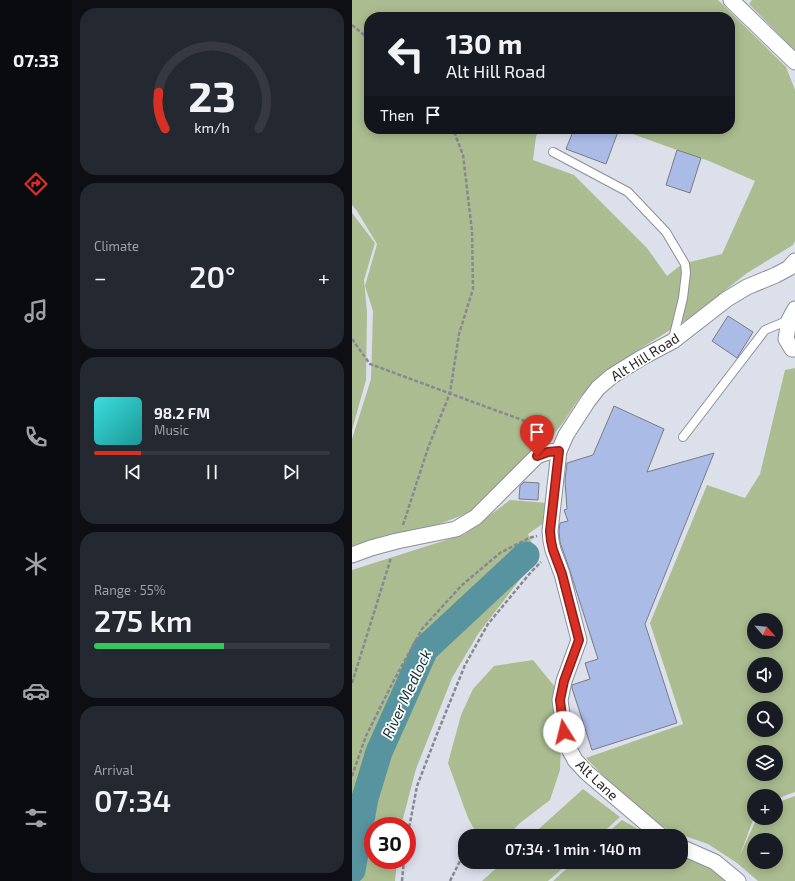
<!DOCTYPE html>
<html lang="en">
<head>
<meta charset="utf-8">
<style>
	body { margin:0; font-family:"Exo 2",sans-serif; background:#242831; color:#f1f3f6; height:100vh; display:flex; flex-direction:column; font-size:15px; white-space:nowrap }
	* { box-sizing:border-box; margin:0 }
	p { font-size:13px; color:#9ea1a6 }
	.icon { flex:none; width:22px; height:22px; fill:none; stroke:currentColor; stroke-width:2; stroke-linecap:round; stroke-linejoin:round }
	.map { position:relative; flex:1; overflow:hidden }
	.drawer { display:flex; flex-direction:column; gap:8px; padding:8px; background:#0d0f14; width:280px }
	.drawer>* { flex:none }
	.banner { position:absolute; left:12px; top:12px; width:371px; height:122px; border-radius:16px; box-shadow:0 2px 10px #0003; background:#171b24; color:#f1f3f6; overflow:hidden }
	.needle { width:26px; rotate:117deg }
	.fabs { position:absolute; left:395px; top:613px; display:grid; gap:8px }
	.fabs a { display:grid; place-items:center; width:36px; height:36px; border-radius:50%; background:#171b24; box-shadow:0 2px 10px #0003; font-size:20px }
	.speed { position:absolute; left:12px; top:817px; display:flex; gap:8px; font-size:20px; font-weight:700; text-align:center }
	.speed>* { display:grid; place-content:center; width:52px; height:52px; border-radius:50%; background:#171b24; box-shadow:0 2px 10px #0003; line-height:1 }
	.speed .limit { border:6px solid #d22; background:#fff; color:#111 }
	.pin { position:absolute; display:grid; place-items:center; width:34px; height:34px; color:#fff; margin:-41px -17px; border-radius:50% 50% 50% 0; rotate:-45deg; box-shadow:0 0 4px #0007 }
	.pin .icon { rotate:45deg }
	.me { position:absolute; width:44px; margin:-22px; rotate:351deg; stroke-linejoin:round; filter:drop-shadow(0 0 3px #0008) }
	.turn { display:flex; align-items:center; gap:14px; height:84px; padding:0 16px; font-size:18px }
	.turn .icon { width:52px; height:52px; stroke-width:2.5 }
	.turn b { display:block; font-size:28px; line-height:34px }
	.then { display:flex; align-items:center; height:38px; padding:0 16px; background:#0003; gap:8px; font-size:15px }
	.big { font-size:30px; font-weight:600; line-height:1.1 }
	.drawer .widget { flex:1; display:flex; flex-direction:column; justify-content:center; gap:6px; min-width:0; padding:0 14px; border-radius:16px; background:#242831 }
	.drawer .dial { align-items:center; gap:0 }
	.dial svg { height:104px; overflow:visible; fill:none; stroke:#363941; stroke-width:7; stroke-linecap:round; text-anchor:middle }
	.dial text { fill:#f1f3f6; stroke:none }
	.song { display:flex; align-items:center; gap:12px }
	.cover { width:48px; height:48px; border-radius:6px; background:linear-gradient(135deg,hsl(180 70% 55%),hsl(180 70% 35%)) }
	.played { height:4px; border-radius:2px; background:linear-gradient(90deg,#d93025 20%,#363941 20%) }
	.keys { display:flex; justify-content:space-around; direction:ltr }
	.heat { display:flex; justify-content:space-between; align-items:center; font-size:22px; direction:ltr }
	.charge { height:6px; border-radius:3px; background:linear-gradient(90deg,#34c759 55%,#363941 0) }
	.trip { position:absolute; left:106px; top:829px; width:230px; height:40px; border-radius:16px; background:#171b24; box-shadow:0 2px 10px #0003; font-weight:600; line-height:40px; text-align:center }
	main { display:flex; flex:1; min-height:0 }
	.menu { display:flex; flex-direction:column; width:72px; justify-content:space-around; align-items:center; background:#090b0e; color:#9ea1a6 }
	.menu .icon { width:28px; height:28px }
	.menu .current { color:#d93025 }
	.menu b { font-size:18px; color:#f1f3f6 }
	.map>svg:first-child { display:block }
	.green { fill:#abbc90; fill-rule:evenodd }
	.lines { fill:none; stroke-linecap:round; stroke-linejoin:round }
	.river { stroke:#58949f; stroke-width:27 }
	.building { fill:#aabbe6; stroke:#787c85 }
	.lane-casing { stroke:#8b8f99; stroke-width:10 }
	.street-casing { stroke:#8b8f99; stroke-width:17 }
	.path { stroke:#878991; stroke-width:2.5; stroke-dasharray:4 2; stroke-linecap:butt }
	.lane { stroke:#fff; stroke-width:8 }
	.street { stroke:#fff; stroke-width:15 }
	.route-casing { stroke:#8d1f18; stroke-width:10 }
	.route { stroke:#d93025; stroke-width:7 }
	.labels { text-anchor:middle; stroke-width:3.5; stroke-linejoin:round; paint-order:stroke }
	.street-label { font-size:14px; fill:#26272b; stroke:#fff }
	.water-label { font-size:15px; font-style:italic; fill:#123137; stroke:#fff }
</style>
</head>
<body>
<main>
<nav class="menu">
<b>07:33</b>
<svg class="icon current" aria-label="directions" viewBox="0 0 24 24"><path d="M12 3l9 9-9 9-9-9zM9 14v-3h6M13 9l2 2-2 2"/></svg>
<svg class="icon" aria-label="music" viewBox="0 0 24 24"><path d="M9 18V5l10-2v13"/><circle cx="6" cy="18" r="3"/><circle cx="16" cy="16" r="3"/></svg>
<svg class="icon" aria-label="phone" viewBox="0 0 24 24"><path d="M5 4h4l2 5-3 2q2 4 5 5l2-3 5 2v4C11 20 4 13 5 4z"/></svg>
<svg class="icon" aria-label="climate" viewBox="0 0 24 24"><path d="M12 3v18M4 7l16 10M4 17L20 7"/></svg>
<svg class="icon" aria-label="car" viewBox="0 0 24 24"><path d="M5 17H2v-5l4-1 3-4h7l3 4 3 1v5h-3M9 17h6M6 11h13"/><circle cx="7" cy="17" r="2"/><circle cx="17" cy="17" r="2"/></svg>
<svg class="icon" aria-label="filters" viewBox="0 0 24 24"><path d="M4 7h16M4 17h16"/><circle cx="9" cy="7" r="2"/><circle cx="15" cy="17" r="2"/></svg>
</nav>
<section class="drawer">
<div class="widget dial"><svg viewBox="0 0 100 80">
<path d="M14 69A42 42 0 1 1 86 69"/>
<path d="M14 69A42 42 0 0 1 9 41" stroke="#d93025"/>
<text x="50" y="56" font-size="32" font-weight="700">23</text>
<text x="50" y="72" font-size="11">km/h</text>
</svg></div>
<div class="widget"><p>Climate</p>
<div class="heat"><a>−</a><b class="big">20°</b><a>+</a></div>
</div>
<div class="widget">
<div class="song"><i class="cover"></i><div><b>98.2 FM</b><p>Music</p></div></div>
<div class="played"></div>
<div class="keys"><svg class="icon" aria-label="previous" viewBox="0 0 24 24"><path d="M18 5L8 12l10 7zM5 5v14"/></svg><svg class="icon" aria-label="pause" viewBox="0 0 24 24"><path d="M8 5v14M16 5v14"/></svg><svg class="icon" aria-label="next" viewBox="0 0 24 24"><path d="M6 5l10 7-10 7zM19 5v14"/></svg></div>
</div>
<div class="widget"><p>Range · 55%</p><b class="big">275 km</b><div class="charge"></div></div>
<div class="widget"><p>Arrival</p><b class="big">07:34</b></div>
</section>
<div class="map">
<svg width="443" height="881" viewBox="0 0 443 881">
	<rect width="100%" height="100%" fill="#dce0eb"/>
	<g class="green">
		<path d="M0,0H366L434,67L443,90V241L441,245L395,273L339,317L262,365L228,397L210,424L192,446L119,512L82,526L0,551V439L19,379L21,311L13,286L25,244L5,211L0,205ZM17,17H378V129H267L325,150L357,161L403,181L370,254L330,264L315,276L295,248L222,175L181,160L184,137L187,129H17Z"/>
		<path d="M400,0H443V51L397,4Z"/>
		<path d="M0,213L23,243L12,280L15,312L14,380L0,430Z"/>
		<path d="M443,368V792L424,799V796H402V817L388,855L405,818H424V803L443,796V881H406L385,863L356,844L316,830L276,801L234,758L331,724L298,623L355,485L393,498L408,474L433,370ZM402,620H424V642H402ZM402,664H424V686H402ZM402,708H424V730H402ZM402,752H424V774H402ZM402,840H424V862H402Z"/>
		<path d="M158,500L195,503L192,523L176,534L186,556L126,634L100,678L64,769L49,826H21V860H45L43,881H0V570L113,534Z"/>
		<path d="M181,660L203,687L209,740L208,770L198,800L168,823L155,836H126L116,818L96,763L109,715L121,689L142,666Z"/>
		<path d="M231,789L268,817L247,836H179Z"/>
		<path d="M270,820L298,836H252Z"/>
		<path d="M329,853L370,875L376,881H201L222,862H329Z"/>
		<path d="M151,862H218L196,881H130Z"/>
	</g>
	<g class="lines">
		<path class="river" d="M0,870L13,798L27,752L73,649L174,555"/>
	</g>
	<g class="building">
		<path d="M222,129H267L254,164L214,149Z"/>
		<path d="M325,150L349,158L338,193L314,185Z"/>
		<path d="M376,316L401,332L385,358L360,341Z"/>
		<path d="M262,406L312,429L295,472L362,453L293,624L325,723L240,750L220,688V685L238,679L233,663L246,659L218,571L208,542L207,531L208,523L216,521L212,510L215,509L213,481L215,463L241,455Z"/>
		<path d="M172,482L187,483L186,500L167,499L168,486Z"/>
	</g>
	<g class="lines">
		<g class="lane-casing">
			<g id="lane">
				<path d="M201,152L276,192L314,232L333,264L334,273L331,298L321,339"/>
				<path d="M331,437L413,330L437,320"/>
			</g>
		</g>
		<g class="street-casing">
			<g id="street">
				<path d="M379,0L443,62"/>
				<path d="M443,309L437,320L434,339L440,349H443"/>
				<path d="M0,555L19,548L45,541L104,529L124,517L185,456L196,452L207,451"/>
				<path d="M309,836L234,772L223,760L214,743L208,700L212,681L227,640L210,574L201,550L199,541L198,531L207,451L214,435L236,401L246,388L260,376L289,358L321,341L375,299L395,287L424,275L437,268L443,261"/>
				<path d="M329,847L363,862L386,881"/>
			</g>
		</g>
		<g class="path">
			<path d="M0,25L17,39"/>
			<path d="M0,339L18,364L200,431"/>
			<path d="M51,525L76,448L98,393L107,334L121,289L120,231L111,155L101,129"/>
			<path d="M0,683L39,558"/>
			<path d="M0,776L14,736L41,682L70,629L109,586L148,553L177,538L185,536"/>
			<path d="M55,839L65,786L85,734L113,665L136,624L179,572L189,562"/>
			<path d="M50,881L52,860"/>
			<path d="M98,881L113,851"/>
		</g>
		<use href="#lane" class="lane"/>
		<use href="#street" class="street"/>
	</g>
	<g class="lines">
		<g class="route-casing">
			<path id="route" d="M185,456L196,452L207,451L198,531L199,541L201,550L210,574L227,640L212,681L208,700L212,732"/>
		</g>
		<use href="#route" class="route"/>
	</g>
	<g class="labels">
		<g class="street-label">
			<text transform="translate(293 357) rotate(-32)" y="5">Alt Hill Road</text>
			<text transform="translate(245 780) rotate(43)" y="5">Alt Lane</text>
		</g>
		<g class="water-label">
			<text transform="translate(55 694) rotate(-65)" y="5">River Medlock</text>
		</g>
	</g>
</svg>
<div class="fabs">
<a><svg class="needle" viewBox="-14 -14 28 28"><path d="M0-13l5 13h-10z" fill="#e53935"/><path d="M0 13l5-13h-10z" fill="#9ea1a6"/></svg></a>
<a><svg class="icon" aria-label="sound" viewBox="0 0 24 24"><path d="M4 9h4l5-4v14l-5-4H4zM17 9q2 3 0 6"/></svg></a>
<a><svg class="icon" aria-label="search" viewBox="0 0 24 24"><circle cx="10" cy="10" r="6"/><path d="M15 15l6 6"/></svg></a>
<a><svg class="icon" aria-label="layers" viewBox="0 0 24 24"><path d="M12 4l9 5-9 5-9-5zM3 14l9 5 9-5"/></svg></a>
<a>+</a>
<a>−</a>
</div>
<div class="speed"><div class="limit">30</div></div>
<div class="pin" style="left:185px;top:456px;background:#d93025"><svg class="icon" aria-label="arrive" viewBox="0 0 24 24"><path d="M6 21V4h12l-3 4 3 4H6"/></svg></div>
<svg class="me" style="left:212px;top:732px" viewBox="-20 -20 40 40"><circle r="19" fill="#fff"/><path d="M0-13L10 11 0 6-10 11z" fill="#d93025"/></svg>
<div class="trip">07:34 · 1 min · 140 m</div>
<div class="banner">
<div class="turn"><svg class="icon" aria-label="left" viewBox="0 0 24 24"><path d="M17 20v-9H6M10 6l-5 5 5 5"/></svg><div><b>130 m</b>Alt Hill Road</div></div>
<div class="then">Then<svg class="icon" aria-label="arrive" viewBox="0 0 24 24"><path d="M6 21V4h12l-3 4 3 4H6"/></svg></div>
</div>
</div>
</main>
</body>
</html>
